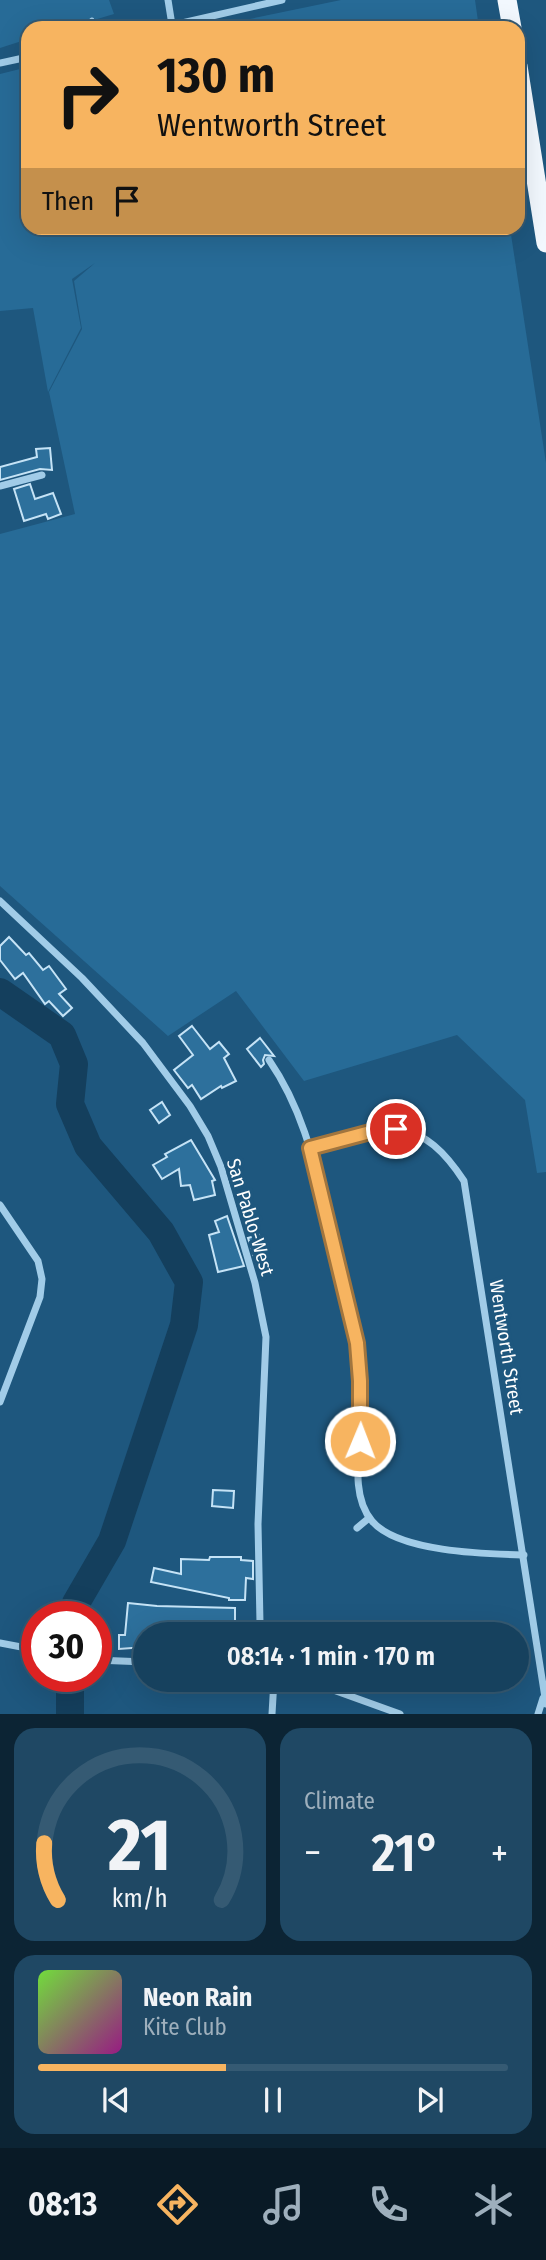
<!DOCTYPE html>
<html lang="en">
<head>
<meta charset="utf-8">
<style>
	body { margin:0; font-family:"Fira Sans Condensed",sans-serif; background:#1f4864; color:#f1f3f6; height:100vh; display:flex; flex-direction:column; font-size:26px; white-space:nowrap }
	* { box-sizing:border-box; margin:0 }
	p { font-size:23px; color:#9eafbc }
	.icon { flex:none; width:38px; height:38px; fill:none; stroke:currentColor; stroke-width:2; stroke-linecap:round; stroke-linejoin:round }
	.map { position:relative; height:1714px; overflow:hidden }
	.panel { display:flex; flex-direction:column; gap:14px; padding:14px; background:#0c2434; flex:1 }
	.panel>* { flex:none }
	.hud { position:absolute; left:21px; top:21px; width:504px; height:214px; border-radius:21px; box-shadow:0 7px 28px #0002,0 0 0 2px #355a73; background:#f7b460; color:#111; overflow:hidden }
	.speed { position:absolute; left:21px; top:1601px; display:flex; gap:14px; font-size:35px; font-weight:700; text-align:center }
	.speed>* { display:grid; place-content:center; width:91px; height:91px; border-radius:50%; background:#16415e; box-shadow:0 7px 28px #0002,0 0 0 2px #355a73; line-height:1 }
	.speed .limit { border:10px solid #d22; background:#fff; color:#111 }
	.pin { position:absolute; display:grid; place-items:center; width:60px; height:60px; color:#fff; margin:-30px; border:4px solid #fff; border-radius:50%; box-shadow:0 2px 7px #0007 }
	.me { position:absolute; width:77px; margin:-38px; rotate:1deg; stroke-linejoin:round; filter:drop-shadow(0 0 5px #0008) }
	.turn { display:flex; align-items:center; gap:24px; height:147px; padding:0 21px; font-size:32px }
	.turn .icon { width:91px; height:91px; stroke-width:2.5 }
	.turn b { display:block; font-size:49px; line-height:60px }
	.then { display:flex; align-items:center; height:66px; padding:0 21px; background:#0003; gap:14px; font-size:26px }
	.big { font-size:52px; font-weight:600; line-height:1.1 }
	.panel .widget { flex:1; display:flex; flex-direction:column; justify-content:center; gap:10px; min-width:0; padding:0 24px; border-radius:21px; background:#1f4864 }
	.panel .dial { align-items:center; gap:0 }
	.dial svg { height:182px; overflow:visible; fill:none; stroke:#355a73; stroke-width:7; stroke-linecap:round; text-anchor:middle }
	.dial text { fill:#f1f3f6; stroke:none }
	.song { display:flex; align-items:center; gap:21px }
	.cover { width:84px; height:84px; border-radius:10px; background:linear-gradient(135deg,hsl(100 70% 55%),hsl(310 70% 35%)) }
	.played { height:7px; border-radius:4px; background:linear-gradient(90deg,#f7b460 40%,#355a73 40%) }
	.keys { display:flex; justify-content:space-around; direction:ltr }
	.heat { display:flex; justify-content:space-between; align-items:center; font-size:38px; direction:ltr }
	.panel .tiles { flex:1; display:grid; gap:14px; grid-template-columns:1fr 1fr }
	.widget:last-child { grid-column:span 2 }
	.trip { position:absolute; left:133px; top:1622px; width:396px; height:70px; border-radius:35px; background:#16415e; box-shadow:0 7px 28px #0002,0 0 0 2px #355a73; font-weight:600; line-height:70px; text-align:center }
	.tab-bar { display:flex; height:112px; justify-content:space-around; align-items:center; background:#091a26; color:#9eafbc }
	.tab-bar .icon { width:49px; height:49px }
	.tab-bar .active { color:#f7b460 }
	.tab-bar b { font-size:32px; color:#f1f3f6 }
	.map>svg:first-child { display:block }
	.green { fill:#276b97 }
	.lines { fill:none; stroke-linecap:round; stroke-linejoin:round }
	.river { stroke:#143f5d; stroke-width:28 }
	.building { fill:#2d709c; stroke:#c5e3f6; stroke-width:2 }
	.service { stroke:#a1cce8; stroke-width:5 }
	.minor { stroke:#a1cce8; stroke-width:7 }
	.trunk { stroke:#f2f8fe; stroke-width:19 }
	.route-casing { stroke:#a1753e; stroke-width:18 }
	.route { stroke:#f7b460; stroke-width:12 }
	.labels { text-anchor:middle; stroke-width:7; stroke-linejoin:round; paint-order:stroke }
	.street-label { font-size:19px; fill:#fff; stroke:#1e577e }
</style>
</head>
<body>
<div class="map">
<svg width="546" height="1714" viewBox="0 0 546 1714">
	<rect width="100%" height="100%" fill="#1e577e"/>
	<g class="green">
		<path d="M0,0H109L114,14L67,28H28V39L0,48Z"/>
		<path d="M341,0H475L479,28H206Z"/>
		<path d="M28,67V228H510L546,463V1172L537,1173L525,1100L457,1035L304,1081L236,991L168,1036L0,886V534L75,514L49,392L82,329L74,281L95,263L72,279L81,328L48,392L33,308L0,311V74Z"/>
	</g>
	<g class="lines">
		<g class="river">
			<path d="M0,992L62,1035L74,1064L70,1104L88,1146L161,1232L189,1282L184,1325L112,1541L76,1603L73,1617"/>
			<path d="M70,1714V1676"/>
		</g>
	</g>
	<g class="building">
		<path d="M50,448L52,470L40,469L0,480V467L37,457L36,449Z"/>
		<path d="M30,484L35,499L53,493L61,514L48,519L46,514L24,521L14,489Z"/>
		<path d="M9,937L26,955L29,953L43,970L49,966L66,989L59,994L72,1008L63,1016L49,1001L45,1004L23,973L15,979L0,960V946Z"/>
		<path d="M192,1026L210,1049L219,1042L229,1054L224,1058L236,1081L222,1088L221,1086L201,1099L192,1085L188,1088L174,1070L193,1055L179,1036Z"/>
		<path d="M260,1038L274,1056L265,1055L263,1060L264,1064L261,1067L247,1049Z"/>
		<path d="M162,1102L170,1115L159,1123L150,1110Z"/>
		<path d="M191,1140L215,1180L212,1181L215,1195L194,1200L190,1185L181,1186L179,1169L162,1179L153,1165L167,1157L165,1154Z"/>
		<path d="M227,1216L244,1266L218,1272L209,1235L219,1232L215,1221Z"/>
		<path d="M259,1235L266,1260L256,1263L248,1238Z"/>
		<path d="M213,1490L234,1491L233,1508L212,1506Z"/>
		<path d="M210,1557H241V1560L253,1561V1579L246,1578L245,1600H229V1598L151,1582L154,1568L181,1574V1559L209,1560Z"/>
		<path d="M128,1603L157,1606L235,1608V1634H202V1623H163L164,1634H145V1647L119,1649V1635H125Z"/>
	</g>
	<g class="lines">
		<path class="service" d="M92,20L94,28"/>
		<g class="minor">
			<path d="M168,0L172,25"/>
			<path d="M160,28L282,0"/>
			<path d="M0,63L28,57"/>
			<path d="M0,486L42,475"/>
			<path d="M0,901L82,978L143,1043L190,1106L208,1136L221,1167L255,1283L266,1337L258,1524L260,1623"/>
			<path d="M269,1060C307,1115 317,1176 333,1239C342,1274 352,1308 357,1343C361,1368 361,1393 361,1418C361,1449 349,1494 372,1521C398,1552 485,1554 524,1555"/>
			<path d="M310,1148C383,1129 416,1108 464,1181L546,1704"/>
			<path d="M0,1205L38,1261L42,1279L40,1297L0,1402"/>
			<path d="M357,1528L369,1518"/>
			<path d="M0,1643L37,1650"/>
			<path d="M96,1660L145,1662"/>
			<path d="M294,1680L325,1687L400,1714"/>
			<path d="M272,1714L274,1680"/>
			<path d="M538,1714L543,1698"/>
		</g>
		<g class="trunk">
			<path d="M507,0L512,28"/>
			<path d="M518,66L546,243"/>
		</g>
	</g>
	<g class="lines">
		<g class="route-casing">
			<path id="route" d="M360,1441V1381L357,1343L310,1148L374,1131L396,1129"/>
		</g>
		<use href="#route" class="route"/>
	</g>
	<g class="labels">
		<g class="street-label">
			<text transform="translate(251 1217) rotate(73)" y="7">San Pablo-West</text>
			<text transform="translate(507 1347) rotate(81)" y="7">Wentworth Street</text>
		</g>
	</g>
</svg>
<div class="speed"><div class="limit">30</div></div>
<div class="pin" style="left:396px;top:1129px;background:#d93025"><svg class="icon" aria-label="arrive" viewBox="0 0 24 24"><path d="M6 21V4h12l-3 4 3 4H6"/></svg></div>
<svg class="me" style="left:360px;top:1441px" viewBox="-20 -20 40 40"><circle r="17" fill="#f7b460" stroke="#fff" stroke-width="3"/><path d="M0-11L8 9 0 5-8 9z" fill="#fff"/></svg>
<div class="trip">08:14 · 1 min · 170 m</div>
<div class="hud">
<div class="turn"><svg class="icon" aria-label="right" viewBox="0 0 24 24"><path d="M7 20v-9h11M14 6l5 5-5 5"/></svg><div><b>130 m</b>Wentworth Street</div></div>
<div class="then">Then<svg class="icon" aria-label="arrive" viewBox="0 0 24 24"><path d="M6 21V4h12l-3 4 3 4H6"/></svg></div>
</div>
</div>
<section class="panel">
<div class="tiles">
<div class="widget dial"><svg viewBox="0 0 100 80">
<path d="M14 69A42 42 0 1 1 86 69"/>
<path d="M14 69A42 42 0 0 1 8 44" stroke="#f7b460"/>
<text x="50" y="56" font-size="32" font-weight="700">21</text>
<text x="50" y="72" font-size="11">km/h</text>
</svg></div>
<div class="widget"><p>Climate</p>
<div class="heat"><a>−</a><b class="big">21°</b><a>+</a></div>
</div>
<div class="widget">
<div class="song"><i class="cover"></i><div><b>Neon Rain</b><p>Kite Club</p></div></div>
<div class="played"></div>
<div class="keys"><svg class="icon" aria-label="previous" viewBox="0 0 24 24"><path d="M18 5L8 12l10 7zM5 5v14"/></svg><svg class="icon" aria-label="pause" viewBox="0 0 24 24"><path d="M8 5v14M16 5v14"/></svg><svg class="icon" aria-label="next" viewBox="0 0 24 24"><path d="M6 5l10 7-10 7zM19 5v14"/></svg></div>
</div>
</div>
</section>
<nav class="tab-bar">
<b>08:13</b>
<svg class="icon active" aria-label="directions" viewBox="0 0 24 24"><path d="M12 3l9 9-9 9-9-9zM9 14v-3h6M13 9l2 2-2 2"/></svg>
<svg class="icon" aria-label="music" viewBox="0 0 24 24"><path d="M9 18V5l10-2v13"/><circle cx="6" cy="18" r="3"/><circle cx="16" cy="16" r="3"/></svg>
<svg class="icon" aria-label="phone" viewBox="0 0 24 24"><path d="M5 4h4l2 5-3 2q2 4 5 5l2-3 5 2v4C11 20 4 13 5 4z"/></svg>
<svg class="icon" aria-label="climate" viewBox="0 0 24 24"><path d="M12 3v18M4 7l16 10M4 17L20 7"/></svg>
</nav>
</body>
</html>
